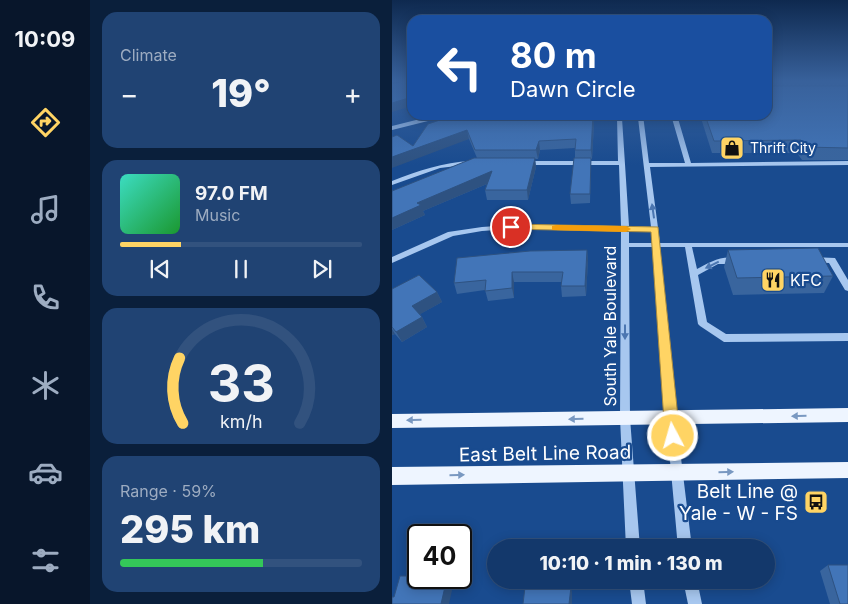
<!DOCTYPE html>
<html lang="en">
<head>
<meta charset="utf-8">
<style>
	body { margin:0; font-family:Inter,sans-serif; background:#204373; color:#f1f3f6; height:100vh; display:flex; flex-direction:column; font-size:19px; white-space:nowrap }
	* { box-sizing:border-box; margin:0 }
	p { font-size:16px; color:#9dacc1 }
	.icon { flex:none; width:28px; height:28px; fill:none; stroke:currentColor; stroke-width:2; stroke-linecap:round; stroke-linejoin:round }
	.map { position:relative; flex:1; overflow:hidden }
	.panel { display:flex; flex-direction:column; gap:12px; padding:12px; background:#0a1f3b; width:302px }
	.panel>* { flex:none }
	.guide { position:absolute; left:15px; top:15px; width:365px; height:105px; border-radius:15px; box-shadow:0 2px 12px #0003,0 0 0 1px #32527e; background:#1a4fa0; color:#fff; overflow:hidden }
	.speed { position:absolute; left:15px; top:524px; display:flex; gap:10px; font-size:25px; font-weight:700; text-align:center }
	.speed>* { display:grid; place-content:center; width:65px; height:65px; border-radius:50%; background:#13386b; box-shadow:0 2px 12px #0003,0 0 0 1px #32527e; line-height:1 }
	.speed .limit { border:2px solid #111; border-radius:8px; background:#fff; color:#111 }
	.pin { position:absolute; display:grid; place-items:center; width:42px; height:42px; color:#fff; margin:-21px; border:2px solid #fff; border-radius:50%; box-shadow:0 1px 5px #0007 }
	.me { position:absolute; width:55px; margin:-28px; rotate:354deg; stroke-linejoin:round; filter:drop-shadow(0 0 4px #0008) }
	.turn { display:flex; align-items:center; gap:18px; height:105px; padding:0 20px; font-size:22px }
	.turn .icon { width:65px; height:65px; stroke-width:2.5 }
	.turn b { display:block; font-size:35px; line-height:42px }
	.big { font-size:38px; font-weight:800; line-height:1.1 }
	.panel .widget { flex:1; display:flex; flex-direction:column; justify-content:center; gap:8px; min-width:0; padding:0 18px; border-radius:15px; background:#204373 }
	.panel .dial { align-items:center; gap:0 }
	.dial svg { height:130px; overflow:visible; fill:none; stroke:#32527e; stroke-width:7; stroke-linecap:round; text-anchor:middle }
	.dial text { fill:#f1f3f6; stroke:none }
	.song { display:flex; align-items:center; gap:15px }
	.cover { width:60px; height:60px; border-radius:8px; background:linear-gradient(135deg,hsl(170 70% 55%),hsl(130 70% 35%)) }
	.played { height:5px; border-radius:2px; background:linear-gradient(90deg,#ffd464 25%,#32527e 25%) }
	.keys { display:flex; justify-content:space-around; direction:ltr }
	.heat { display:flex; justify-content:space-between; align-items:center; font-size:28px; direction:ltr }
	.charge { height:8px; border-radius:4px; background:linear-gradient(90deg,#34c759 59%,#32527e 0) }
	.trip { position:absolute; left:95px; top:539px; width:288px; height:50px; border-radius:25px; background:#13386b; box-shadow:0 2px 12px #0003,0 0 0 1px #32527e; font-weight:800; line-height:50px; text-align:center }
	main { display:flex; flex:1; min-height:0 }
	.tab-bar { display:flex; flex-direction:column; width:90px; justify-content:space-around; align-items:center; background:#08162b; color:#9dacc1 }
	.tab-bar .icon { width:35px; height:35px }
	.tab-bar .active { color:#ffd464 }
	.tab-bar b { font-size:22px; color:#f1f3f6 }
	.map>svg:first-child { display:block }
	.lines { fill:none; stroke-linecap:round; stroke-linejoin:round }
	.minor { fill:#a7c7ef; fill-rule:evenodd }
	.major { fill:#eef5ff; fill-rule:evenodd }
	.wall { fill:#39659e }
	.shaded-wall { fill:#2e5281 }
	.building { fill:#4275b8; stroke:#2e5281 }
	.oneway { fill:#4b76b1 }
	.oneway2 { fill:#7998c1 }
	.route { fill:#ffd464; stroke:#a68a41 }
	.slow { fill:#f59e0b }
	.labels { text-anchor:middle; stroke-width:4.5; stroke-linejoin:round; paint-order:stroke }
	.far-poi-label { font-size:14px; fill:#fff; stroke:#194b8f; text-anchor:start }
	.poi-label { font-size:16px; fill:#fff; stroke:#194b8f; text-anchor:start }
	.street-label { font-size:16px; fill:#fff; stroke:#194b8f }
	.near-street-label { font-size:19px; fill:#fff; stroke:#194b8f }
	.near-poi-label { font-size:19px; fill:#fff; stroke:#194b8f; text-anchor:end }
</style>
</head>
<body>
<main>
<nav class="tab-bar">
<b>10:09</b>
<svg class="icon active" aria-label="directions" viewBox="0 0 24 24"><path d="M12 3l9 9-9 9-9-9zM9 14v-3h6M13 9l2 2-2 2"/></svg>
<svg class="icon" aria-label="music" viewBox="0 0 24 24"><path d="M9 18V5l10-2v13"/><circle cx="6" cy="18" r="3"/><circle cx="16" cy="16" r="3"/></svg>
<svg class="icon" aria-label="phone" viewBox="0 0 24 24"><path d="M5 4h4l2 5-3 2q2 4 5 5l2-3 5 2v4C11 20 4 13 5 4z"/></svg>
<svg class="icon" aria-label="climate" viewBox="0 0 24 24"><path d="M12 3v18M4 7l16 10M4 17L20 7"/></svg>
<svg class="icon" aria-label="car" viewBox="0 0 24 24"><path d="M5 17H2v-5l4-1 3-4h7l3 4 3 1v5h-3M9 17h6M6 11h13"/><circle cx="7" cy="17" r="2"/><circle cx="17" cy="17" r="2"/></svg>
<svg class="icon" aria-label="filters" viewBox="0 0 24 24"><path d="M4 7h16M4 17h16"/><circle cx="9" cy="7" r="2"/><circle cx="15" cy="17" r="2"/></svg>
</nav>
<section class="panel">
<div class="widget"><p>Climate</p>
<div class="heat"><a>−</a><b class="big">19°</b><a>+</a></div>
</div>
<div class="widget">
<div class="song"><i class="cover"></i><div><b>97.0 FM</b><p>Music</p></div></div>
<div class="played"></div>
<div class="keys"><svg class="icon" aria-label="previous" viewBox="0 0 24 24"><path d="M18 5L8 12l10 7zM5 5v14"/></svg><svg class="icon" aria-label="pause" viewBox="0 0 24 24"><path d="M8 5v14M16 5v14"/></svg><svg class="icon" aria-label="next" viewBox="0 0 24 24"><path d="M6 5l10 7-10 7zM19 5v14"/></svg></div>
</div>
<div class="widget dial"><svg viewBox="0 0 100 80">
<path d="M14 69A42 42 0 1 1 86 69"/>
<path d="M14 69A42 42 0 0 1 12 29" stroke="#ffd464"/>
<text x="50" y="56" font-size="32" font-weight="700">33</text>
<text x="50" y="72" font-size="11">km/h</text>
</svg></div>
<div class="widget"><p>Range · 59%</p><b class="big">295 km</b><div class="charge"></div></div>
</section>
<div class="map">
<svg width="456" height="604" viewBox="0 0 456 604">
	<rect width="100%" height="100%" fill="#194b8f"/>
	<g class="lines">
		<g class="minor">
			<path d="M20,83V85L0,91V89Z"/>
			<path d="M62,115L74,116L71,118L40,120L0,130V126L40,116Z"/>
			<path d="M189,115H251L257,163H293L279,115H285L299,163L456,161V165L258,167L268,243H456V247H300L305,269C317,262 336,252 349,261L345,264H326L306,275L315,322L334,334L456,333V341L332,342L308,326L306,324L293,247H268L284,417L300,548H286L274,417L261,247H237L238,418L248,548H234L228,418L229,231L119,229L90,231L61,236L0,263V257L56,232L90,227L119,225L229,226L227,165H132L129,163L132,161H226L225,118H191L189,117ZM230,118H246L259,227L237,226ZM237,231H259L260,243H237Z"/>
			<path d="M79,161L81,162V164L48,168L0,185V181C26,171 51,162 79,161Z"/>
			<path d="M420,257L443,258L456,280V291L453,290L437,263L417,262L416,260L417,258Z"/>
			<path d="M237,580H251L254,604H240Z"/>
			<path d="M291,580H305L310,604H296Z"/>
		</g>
		<g class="major">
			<path d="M456,408V422L0,428V414Z"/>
			<path d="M456,462V478L0,485V467Z"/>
		</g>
	</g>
	<g class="wall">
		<path d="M375,81H456V160H410L405,153H320L308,115H375Z"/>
		<path d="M63,115L202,124L200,159H199L198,203L179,204L178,194L183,158V148L148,150L146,159H143L144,167L136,200H95L93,190L95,184L31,211L33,215L0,230V191L85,158L77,139L21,146Z"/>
		<path d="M195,250L196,260L194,296L170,297L169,286L170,282H122V298L96,301L93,290L65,294L62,283Z"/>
		<path d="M336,250L441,276L432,293L341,295L332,267Z"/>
		<path d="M0,289L45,292L50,302L28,314L30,317L35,327L10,342L3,334L0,335Z"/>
		<path d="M436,565L456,604H438L428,571Z"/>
	</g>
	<g class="shaded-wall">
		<path d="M0,81H16V82L15,83L20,97V106L0,112Z"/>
		<path d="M201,115L202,124L200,159L199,150Z"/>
		<path d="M75,130L77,139L0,168V157Z"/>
		<path d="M147,141L148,150L146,159L144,150Z"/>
		<path d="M143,158L144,167L136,200L135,190Z"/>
		<path d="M100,171L102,181L31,211L33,215L0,230V218L25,203Z"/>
		<path d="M195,250L196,260L194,296L193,286Z"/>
		<path d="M120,272L122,282V298L120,288Z"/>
		<path d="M45,292L50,302L25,316L20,306Z"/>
		<path d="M30,317L35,327L10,342L4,332Z"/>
		<path d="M0,329L3,334L0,335Z"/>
		<path d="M55,578H58L62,581L57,604H49Z"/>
		<path d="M179,587L180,592V604H177Z"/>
	</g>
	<g class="building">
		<path d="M11,81H14L15,90L20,84V97L0,103V84Z"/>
		<path d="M375,81H376L378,86H456V148L413,147L409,140L322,141L313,115H375Z"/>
		<path d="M63,115H201L199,150H183L184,139L147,141L144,150H83L75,130L0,157V137L5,135L21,146L36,124Z"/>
		<path d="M82,158H143L135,190H93L100,171L25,203L29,205L0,218V191Z"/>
		<path d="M182,158H199L198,194H178Z"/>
		<path d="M426,248L441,276L345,278L336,250Z"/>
		<path d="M195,250L193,286H169L171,272H120V288L93,291L94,280L62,283L65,258L138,251Z"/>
		<path d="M27,275L45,292L20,306L30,317L4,332L0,327V289Z"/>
		<path d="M436,565H456V604H448Z"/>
		<path d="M8,576H26V578H55L49,604H0V597H2Z"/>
		<path d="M133,587H179L177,604H131Z"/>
	</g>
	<defs><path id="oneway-solid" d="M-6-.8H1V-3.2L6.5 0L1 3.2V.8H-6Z" transform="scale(1.25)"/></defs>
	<g class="oneway">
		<use href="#oneway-solid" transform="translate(261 211) rotate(-98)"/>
		<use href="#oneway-solid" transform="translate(320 265) rotate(154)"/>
		<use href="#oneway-solid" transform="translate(233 332) rotate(90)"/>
	</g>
	<g class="oneway2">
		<use href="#oneway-solid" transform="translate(407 416) rotate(179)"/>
		<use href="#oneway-solid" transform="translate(184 419) rotate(179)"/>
		<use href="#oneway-solid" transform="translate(22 420) rotate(179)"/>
		<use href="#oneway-solid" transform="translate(334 472) rotate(-1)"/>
		<use href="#oneway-solid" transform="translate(65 475) rotate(-1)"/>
	</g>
	<linearGradient id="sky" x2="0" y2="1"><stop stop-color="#0e294f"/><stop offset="0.49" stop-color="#38619b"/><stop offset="1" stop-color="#38619b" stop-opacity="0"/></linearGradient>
	<rect width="456" height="165" fill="url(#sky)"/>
	<path class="route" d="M119,224L266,227L288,436L286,440L281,442L276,440L273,436L259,232L115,229V225Z"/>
	<path class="slow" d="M164,225L234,226L239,229L234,232L160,230V226Z"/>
	<defs>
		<g id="shop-square" transform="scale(1.25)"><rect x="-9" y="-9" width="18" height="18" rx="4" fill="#ffd464" stroke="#194b8f"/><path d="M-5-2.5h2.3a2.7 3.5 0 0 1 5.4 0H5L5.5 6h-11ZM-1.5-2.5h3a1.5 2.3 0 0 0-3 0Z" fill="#111"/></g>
		<g id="restaurant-square" transform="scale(1.25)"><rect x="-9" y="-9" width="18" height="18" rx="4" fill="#ffd464" stroke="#194b8f"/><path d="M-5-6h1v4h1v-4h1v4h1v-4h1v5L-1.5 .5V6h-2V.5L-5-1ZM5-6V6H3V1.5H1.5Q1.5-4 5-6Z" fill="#111"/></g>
		<g id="bus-square" transform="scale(1.25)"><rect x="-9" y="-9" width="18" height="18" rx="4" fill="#ffd464" stroke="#194b8f"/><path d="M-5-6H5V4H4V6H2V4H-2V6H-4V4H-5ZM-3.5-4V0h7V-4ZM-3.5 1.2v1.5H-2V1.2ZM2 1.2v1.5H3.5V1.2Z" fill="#111"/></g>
	</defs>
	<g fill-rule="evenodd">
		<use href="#shop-square" x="340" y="148"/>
		<use href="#restaurant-square" x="381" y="280"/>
		<use href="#bus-square" x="424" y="502"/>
	</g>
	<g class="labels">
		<g class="far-poi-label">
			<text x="358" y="153">Thrift City</text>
		</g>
		<g class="poi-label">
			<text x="398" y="286">KFC</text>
		</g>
		<g class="street-label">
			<text transform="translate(218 326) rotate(-90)" y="6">South Yale Boulevard</text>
		</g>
		<g class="near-street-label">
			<text transform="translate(153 453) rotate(-1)" y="7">East Belt Line Road</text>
		</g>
		<g class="near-poi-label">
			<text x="406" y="498">Belt Line @<tspan x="406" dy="22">Yale - W - FS</tspan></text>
		</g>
	</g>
</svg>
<div class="speed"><div class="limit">40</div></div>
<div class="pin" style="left:119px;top:227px;background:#d93025"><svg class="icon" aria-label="arrive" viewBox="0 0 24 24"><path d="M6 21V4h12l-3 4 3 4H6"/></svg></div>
<svg class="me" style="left:281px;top:436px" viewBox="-20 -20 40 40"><circle r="17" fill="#ffd464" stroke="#fff" stroke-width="3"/><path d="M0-11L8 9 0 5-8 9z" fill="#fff"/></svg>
<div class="trip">10:10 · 1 min · 130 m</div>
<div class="guide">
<div class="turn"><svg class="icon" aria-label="left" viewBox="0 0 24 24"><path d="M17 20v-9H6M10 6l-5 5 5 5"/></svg><div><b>80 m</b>Dawn Circle</div></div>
</div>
</div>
</main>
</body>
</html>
